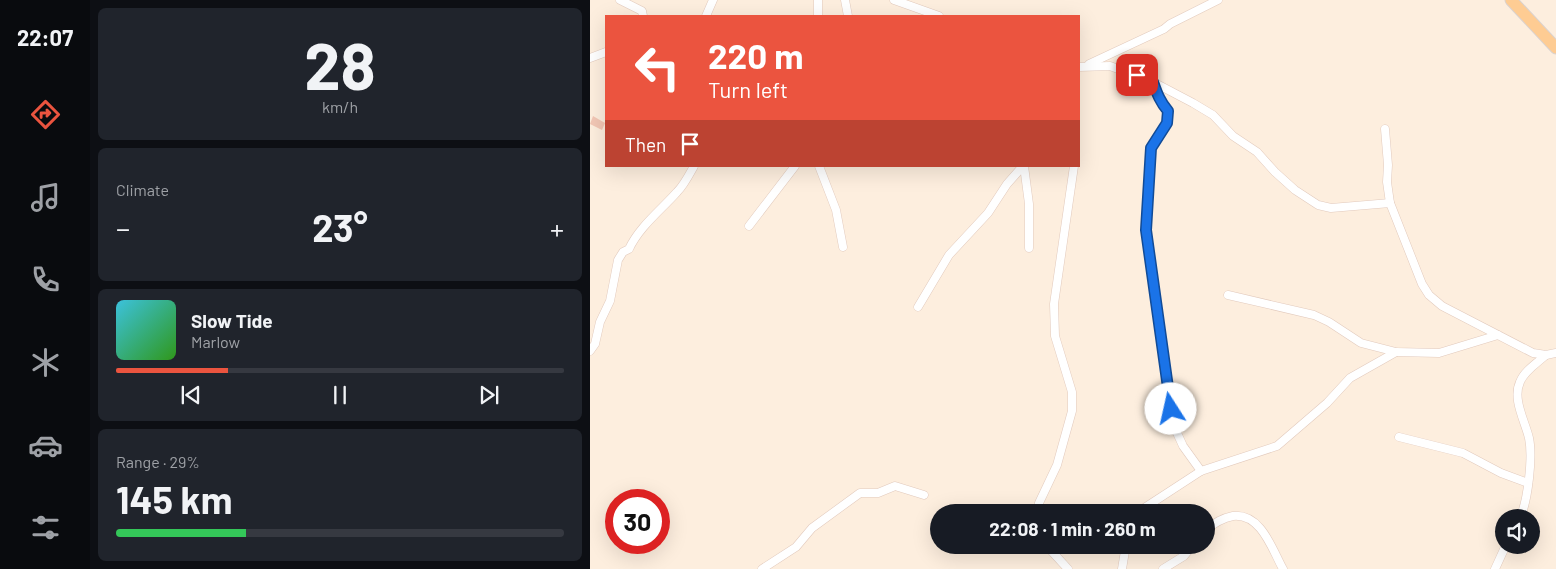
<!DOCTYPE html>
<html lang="en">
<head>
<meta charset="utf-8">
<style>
	body { margin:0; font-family:Barlow,sans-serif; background:#20242c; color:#f1f3f6; height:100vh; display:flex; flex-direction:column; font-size:19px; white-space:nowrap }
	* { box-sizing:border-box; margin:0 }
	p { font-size:16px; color:#9ea1a6 }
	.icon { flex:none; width:28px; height:28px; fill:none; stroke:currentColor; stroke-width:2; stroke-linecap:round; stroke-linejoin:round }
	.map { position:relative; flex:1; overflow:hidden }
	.sheet { display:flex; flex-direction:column; gap:8px; padding:8px; background:#0d0f14; width:500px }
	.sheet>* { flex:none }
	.banner { position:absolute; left:15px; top:15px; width:475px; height:152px; border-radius:0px; box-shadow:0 5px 20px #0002; background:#eb543f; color:#fff; overflow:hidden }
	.controls { position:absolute; left:905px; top:509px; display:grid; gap:10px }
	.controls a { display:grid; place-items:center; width:45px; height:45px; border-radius:50%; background:#171b24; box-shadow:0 5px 20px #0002; font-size:25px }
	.speed { position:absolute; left:15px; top:489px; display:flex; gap:10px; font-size:25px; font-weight:700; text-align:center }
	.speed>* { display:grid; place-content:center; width:65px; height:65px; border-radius:50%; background:#171b24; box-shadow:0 5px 20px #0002; line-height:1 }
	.speed .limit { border:8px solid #d22; background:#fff; color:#111 }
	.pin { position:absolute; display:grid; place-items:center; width:42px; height:42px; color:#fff; margin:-21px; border-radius:10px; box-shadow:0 2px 8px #0006 }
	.me { position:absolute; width:55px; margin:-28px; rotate:350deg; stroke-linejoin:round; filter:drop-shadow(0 0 4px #0008) }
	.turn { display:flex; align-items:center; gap:18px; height:105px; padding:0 20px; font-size:22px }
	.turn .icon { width:65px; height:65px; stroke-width:2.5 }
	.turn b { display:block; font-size:35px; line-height:42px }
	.then { display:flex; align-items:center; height:48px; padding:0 20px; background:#0003; gap:10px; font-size:19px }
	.big { font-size:38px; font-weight:700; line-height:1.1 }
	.sheet .card { flex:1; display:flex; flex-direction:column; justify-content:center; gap:8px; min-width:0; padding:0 18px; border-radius:8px; background:#20242c }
	.sheet .dial { align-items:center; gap:0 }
	.dial b { font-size:65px; line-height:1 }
	.song { display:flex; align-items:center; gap:15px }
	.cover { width:60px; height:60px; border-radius:8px; background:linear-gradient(135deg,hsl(190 70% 55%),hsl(110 70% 35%)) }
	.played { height:5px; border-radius:2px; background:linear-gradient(90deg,#eb543f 25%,#363941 25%) }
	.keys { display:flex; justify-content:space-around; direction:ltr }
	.heat { display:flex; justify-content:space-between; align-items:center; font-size:28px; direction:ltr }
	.charge { height:8px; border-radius:4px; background:linear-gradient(90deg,#34c759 29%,#363941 0) }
	.trip { position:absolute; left:340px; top:504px; width:285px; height:50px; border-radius:25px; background:#171b24; box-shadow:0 5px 20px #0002; font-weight:700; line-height:50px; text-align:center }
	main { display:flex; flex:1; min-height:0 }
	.dock { display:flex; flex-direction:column; width:90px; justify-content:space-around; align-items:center; background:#090b0e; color:#9ea1a6 }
	.dock .icon { width:35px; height:35px }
	.dock .selected { color:#eb543f }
	.dock b { font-size:22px; color:#f1f3f6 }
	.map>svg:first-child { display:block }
	.building { fill:#f2c7b5 }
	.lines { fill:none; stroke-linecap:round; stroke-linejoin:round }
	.street-casing { stroke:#e2cabd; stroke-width:9 }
	.primary-casing { stroke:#dad2cf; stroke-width:13 }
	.street { stroke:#fff; stroke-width:8 }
	.primary { stroke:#fecc93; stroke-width:11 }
	.route-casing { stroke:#114b97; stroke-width:12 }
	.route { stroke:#1a73e8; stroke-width:9 }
</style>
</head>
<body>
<main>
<nav class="dock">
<b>22:07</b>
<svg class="icon selected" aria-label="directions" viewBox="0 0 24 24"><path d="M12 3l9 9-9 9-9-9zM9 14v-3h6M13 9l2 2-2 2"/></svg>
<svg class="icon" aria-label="music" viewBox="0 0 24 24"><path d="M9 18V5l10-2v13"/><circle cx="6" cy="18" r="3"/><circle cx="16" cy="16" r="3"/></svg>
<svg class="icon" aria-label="phone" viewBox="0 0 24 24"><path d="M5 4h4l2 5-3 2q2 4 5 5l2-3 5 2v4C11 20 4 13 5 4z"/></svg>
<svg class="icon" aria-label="climate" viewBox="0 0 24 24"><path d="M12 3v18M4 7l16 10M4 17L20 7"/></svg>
<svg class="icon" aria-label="car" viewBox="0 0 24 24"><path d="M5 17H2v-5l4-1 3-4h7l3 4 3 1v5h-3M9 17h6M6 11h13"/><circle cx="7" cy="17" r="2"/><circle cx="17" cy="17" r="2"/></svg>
<svg class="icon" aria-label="filters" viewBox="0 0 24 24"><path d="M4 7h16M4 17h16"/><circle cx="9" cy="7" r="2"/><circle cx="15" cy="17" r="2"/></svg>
</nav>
<section class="sheet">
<div class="card dial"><b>28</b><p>km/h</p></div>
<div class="card"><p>Climate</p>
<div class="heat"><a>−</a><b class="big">23°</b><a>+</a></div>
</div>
<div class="card">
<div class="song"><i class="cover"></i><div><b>Slow Tide</b><p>Marlow</p></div></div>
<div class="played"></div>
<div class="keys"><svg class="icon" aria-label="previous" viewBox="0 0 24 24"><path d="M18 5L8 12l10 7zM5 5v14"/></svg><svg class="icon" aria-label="pause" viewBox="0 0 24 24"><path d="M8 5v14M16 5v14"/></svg><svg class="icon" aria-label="next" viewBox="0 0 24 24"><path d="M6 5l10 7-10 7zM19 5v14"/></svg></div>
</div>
<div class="card"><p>Range · 29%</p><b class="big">145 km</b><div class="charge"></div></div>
</section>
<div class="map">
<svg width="966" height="569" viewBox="0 0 966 569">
	<rect width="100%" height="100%" fill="#fdeede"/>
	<path class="building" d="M3,116L15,123L12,130L0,124Z"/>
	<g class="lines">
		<g class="street-casing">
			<g id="street">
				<path d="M30,0L52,11L53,16"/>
				<path d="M228,0V16"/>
				<path d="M255,0L258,16"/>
				<path d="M304,0L349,16"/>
				<path d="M116,16L123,0"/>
				<path d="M0,58L16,52"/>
				<path d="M499,64L574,29L580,24L628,0"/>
				<path d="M489,67L520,66L563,82L603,103L623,115L643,136L667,152L685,172L705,190L728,205L741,208L800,203"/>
				<path d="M563,82L567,94L573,106L578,111V115L574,129L561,148L556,231L583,424L593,446L611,471"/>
				<path d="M795,129L798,165L797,182L800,203L832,284L839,295L852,306L943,353L956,355L966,353"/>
				<path d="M229,166L246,210L253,247"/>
				<path d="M434,166L439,204V248"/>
				<path d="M159,226L205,166"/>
				<path d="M638,295L724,315L739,322L771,343L806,352L849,353L908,335"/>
				<path d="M328,307L359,255L398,213L417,184L433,166"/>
				<path d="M0,351L5,344L10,322L20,301L28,260L33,252L39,249C49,227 71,210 87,192C94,185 99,175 104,166"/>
				<path d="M809,437L873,453L911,473L938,483"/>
				<path d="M447,512L449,503L467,465L482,411V392L465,336L464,304L484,166"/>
				<path d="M548,512L611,471L687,446L737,403L760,378L806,352"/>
				<path d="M930,518C938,500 943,457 939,438C935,421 922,399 930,382C934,371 947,363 956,355"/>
				<path d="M616,530C624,523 633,518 643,516C671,513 682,549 693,569"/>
				<path d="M456,545L478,569"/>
				<path d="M172,569L206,547L222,528L270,493H288L305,486L334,495"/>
				<path d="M532,569L536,545"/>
				<path d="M573,569L594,556L603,545"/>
				<path d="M905,569L916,545"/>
			</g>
		</g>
		<g class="primary-casing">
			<path id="primary" d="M921,0L966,48"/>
		</g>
		<use href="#street" class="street"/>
		<use href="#primary" class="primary"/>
	</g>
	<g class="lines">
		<g class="route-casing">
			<path id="route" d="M547,75L563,82C567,93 570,102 578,111L577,123L561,148L556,230L581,409"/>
		</g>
		<use href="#route" class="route"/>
	</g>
</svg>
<div class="controls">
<a><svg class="icon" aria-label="sound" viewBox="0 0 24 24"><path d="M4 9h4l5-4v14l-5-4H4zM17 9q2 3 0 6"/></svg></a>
</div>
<div class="speed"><div class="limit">30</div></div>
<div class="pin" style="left:547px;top:75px;background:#d93025"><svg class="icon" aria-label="arrive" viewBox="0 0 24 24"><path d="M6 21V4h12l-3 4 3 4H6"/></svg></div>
<svg class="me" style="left:581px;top:409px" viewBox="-20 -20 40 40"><circle r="19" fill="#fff"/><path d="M0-13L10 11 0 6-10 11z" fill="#1a73e8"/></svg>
<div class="trip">22:08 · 1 min · 260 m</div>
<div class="banner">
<div class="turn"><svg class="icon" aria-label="left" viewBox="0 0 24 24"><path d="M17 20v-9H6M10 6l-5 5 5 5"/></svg><div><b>220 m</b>Turn left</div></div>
<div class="then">Then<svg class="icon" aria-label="arrive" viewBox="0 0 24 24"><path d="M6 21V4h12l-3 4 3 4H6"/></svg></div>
</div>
</div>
</main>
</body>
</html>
